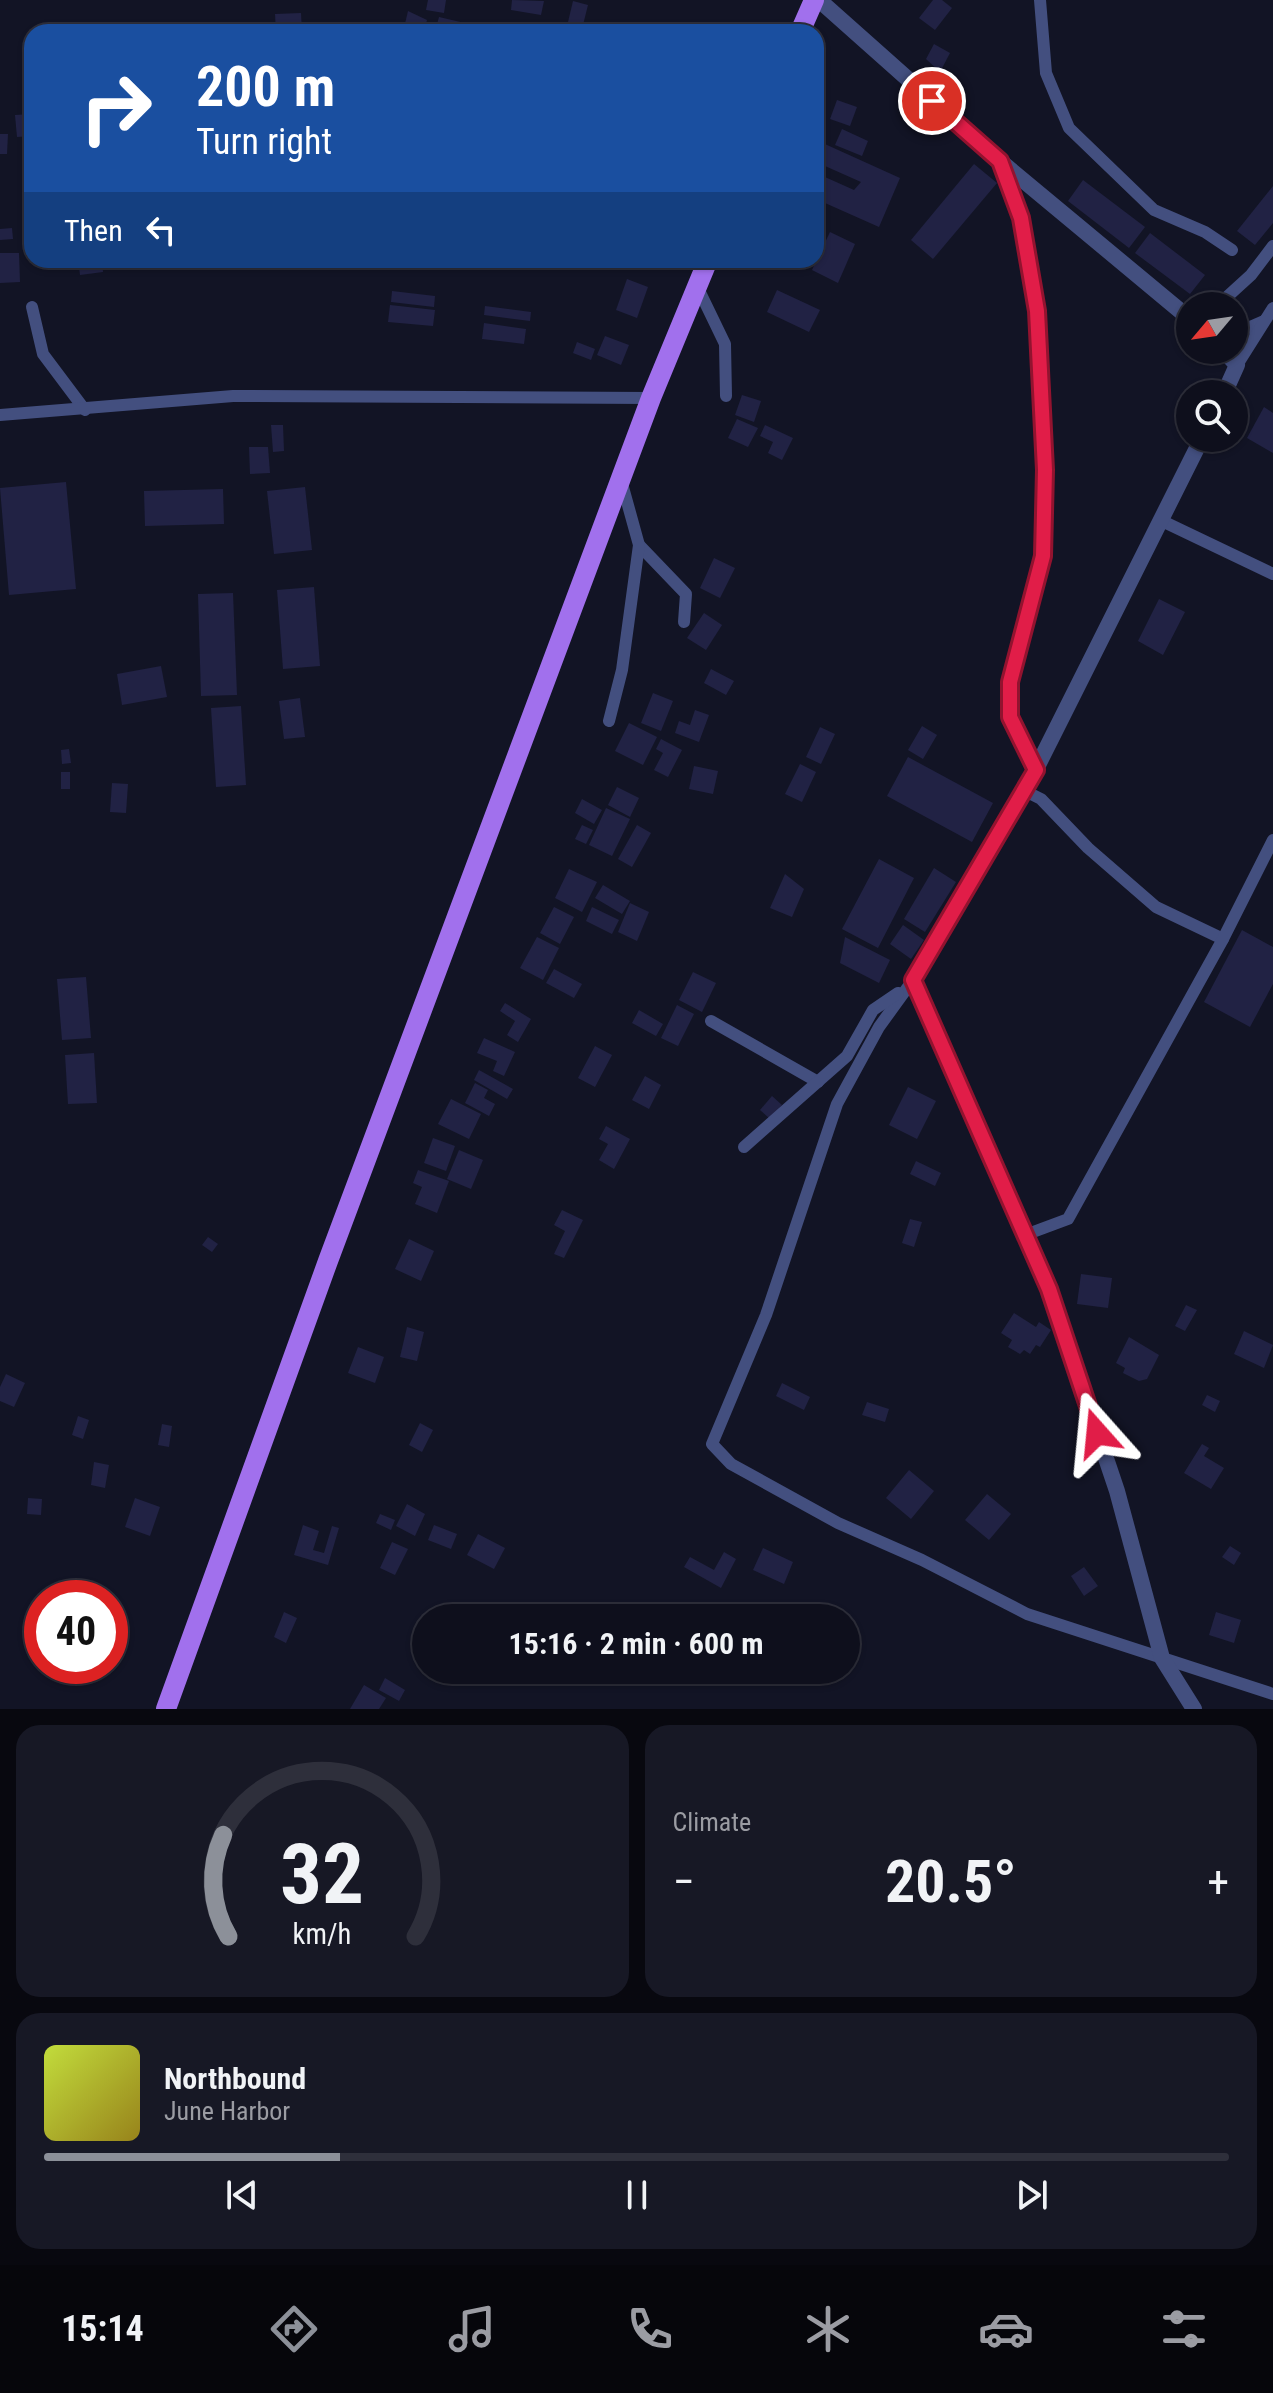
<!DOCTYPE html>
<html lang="en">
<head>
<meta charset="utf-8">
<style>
	body { margin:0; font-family:"Roboto Condensed",sans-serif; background:#171825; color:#f1f3f6; height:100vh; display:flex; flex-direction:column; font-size:30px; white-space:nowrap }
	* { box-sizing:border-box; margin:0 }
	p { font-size:26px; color:#9b9ca3 }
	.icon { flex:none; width:44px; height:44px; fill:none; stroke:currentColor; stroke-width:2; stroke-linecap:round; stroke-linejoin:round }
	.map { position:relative; height:1709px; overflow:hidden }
	.drawer { display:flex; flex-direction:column; gap:16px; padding:16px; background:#08080f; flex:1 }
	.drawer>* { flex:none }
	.guide { position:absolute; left:24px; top:24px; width:800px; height:244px; border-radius:24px; box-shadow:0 2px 6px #0004,0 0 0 2px #2e2f3b; background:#1a4fa0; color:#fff; overflow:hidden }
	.needle { width:52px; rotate:241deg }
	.fabs { position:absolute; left:1176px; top:292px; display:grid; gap:16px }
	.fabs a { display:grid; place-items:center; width:72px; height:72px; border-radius:50%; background:#0e0f1c; box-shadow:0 2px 6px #0004,0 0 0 2px #2e2f3b; font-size:40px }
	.speed { position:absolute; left:24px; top:1580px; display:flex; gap:16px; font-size:40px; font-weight:700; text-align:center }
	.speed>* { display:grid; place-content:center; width:104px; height:104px; border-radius:50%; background:#0e0f1c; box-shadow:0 2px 6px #0004,0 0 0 2px #2e2f3b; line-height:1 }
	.speed .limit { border:12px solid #d22; background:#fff; color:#111 }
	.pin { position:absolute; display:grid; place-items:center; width:68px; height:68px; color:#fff; margin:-34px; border:4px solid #fff; border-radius:50%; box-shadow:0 2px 8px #0007 }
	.me { position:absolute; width:88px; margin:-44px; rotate:342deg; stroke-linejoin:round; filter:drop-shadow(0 0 6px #0008) }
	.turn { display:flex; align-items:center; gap:28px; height:168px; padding:0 40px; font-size:36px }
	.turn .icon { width:104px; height:104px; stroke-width:2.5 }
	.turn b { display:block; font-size:56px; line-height:68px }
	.then { display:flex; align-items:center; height:76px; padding:0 40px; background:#0003; gap:16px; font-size:30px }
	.big { font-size:60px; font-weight:700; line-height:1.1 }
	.drawer .card { flex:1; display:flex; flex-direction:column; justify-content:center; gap:12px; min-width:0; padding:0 28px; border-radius:24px; background:#171825 }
	.drawer .dial { align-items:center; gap:0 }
	.dial svg { height:208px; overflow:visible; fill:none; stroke:#2e2f3b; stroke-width:7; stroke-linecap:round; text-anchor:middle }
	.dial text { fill:#f1f3f6; stroke:none }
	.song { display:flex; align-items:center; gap:24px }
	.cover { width:96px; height:96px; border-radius:12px; background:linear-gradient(135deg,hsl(70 70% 55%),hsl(50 70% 35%)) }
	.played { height:8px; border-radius:4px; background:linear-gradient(90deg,#8c9099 25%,#2e2f3b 25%) }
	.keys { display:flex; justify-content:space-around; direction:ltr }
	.heat { display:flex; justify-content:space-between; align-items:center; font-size:44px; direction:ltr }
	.drawer .tiles { flex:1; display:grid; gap:16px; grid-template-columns:1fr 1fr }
	.card:last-child { grid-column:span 2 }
	.trip { position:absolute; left:412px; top:1604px; width:448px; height:80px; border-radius:40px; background:#0e0f1c; box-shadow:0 2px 6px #0004,0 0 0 2px #2e2f3b; font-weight:700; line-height:80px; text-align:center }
	.tabs { display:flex; height:128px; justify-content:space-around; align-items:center; background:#06060b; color:#9b9ca3 }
	.tabs .icon { width:56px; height:56px }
	.tabs .active { color:#8c9099 }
	.tabs b { font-size:36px; color:#f1f3f6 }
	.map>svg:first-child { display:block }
	.building { fill:#212244 }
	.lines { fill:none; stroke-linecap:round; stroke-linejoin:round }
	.minor { stroke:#434f7f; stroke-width:12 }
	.tertiary { stroke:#434f7f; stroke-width:16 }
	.primary { stroke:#a170ed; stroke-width:20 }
	.route-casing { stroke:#92132f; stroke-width:20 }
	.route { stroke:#e11d48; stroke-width:14 }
</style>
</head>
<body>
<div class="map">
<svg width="1273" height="1709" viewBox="0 0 1273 1709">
	<rect width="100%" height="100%" fill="#121425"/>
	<g class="building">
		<path d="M428,0H446L444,13L426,10Z"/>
		<path d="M512,0L544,1L541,15L511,10Z"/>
		<path d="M933,0H942L952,8L935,30L919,18Z"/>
		<path d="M573,1L588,5L583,25L568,22Z"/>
		<path d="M408,11L427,20L424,32H403Z"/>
		<path d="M301,13L302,32H276L275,14Z"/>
		<path d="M439,17L469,24L467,32H435Z"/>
		<path d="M934,44L950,53L940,72L926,59Z"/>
		<path d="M837,100L857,107L850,126L830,119Z"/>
		<path d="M32,114V136L17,137L15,115Z"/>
		<path d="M842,129L868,141L862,156L835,145Z"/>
		<path d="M0,134H8L7,154H0Z"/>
		<path d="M816,140L900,178L879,227L816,199V173L854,190L861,182L816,162Z"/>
		<path d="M974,164L997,183L933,259L911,240Z"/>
		<path d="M1083,180L1145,227L1129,248L1068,201Z"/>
		<path d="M1273,186V223L1255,245L1237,231Z"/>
		<path d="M12,228L13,239L0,240V229Z"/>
		<path d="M830,232L855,244L838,283L812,270Z"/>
		<path d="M1150,233L1205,275L1190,294L1135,253Z"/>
		<path d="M0,253H19L20,282L0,283Z"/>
		<path d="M78,260H102L103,272L80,275Z"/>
		<path d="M627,279L648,287L637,318L616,310Z"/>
		<path d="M777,290L820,310L809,332L767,312Z"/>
		<path d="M392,291L435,296L434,307L391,302Z"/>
		<path d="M390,305L435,310L433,326L388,322Z"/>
		<path d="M485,306L531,312L530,321L484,315Z"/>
		<path d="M484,323L526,329L524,344L482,339Z"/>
		<path d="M605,336L629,345L621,365L597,355Z"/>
		<path d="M577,342L595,349L591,360L573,353Z"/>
		<path d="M742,395L761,401L754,422L735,415Z"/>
		<path d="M1264,407L1273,413V453L1247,438Z"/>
		<path d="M737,419L758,428L748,447L728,438Z"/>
		<path d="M271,425H283L284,451L273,452Z"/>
		<path d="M765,425L793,438L782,460L768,453L773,442L760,436Z"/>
		<path d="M249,447H268L270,473L250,474Z"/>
		<path d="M66,482L76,589L9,595L0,488Z"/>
		<path d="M305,487L312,550L274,554L267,491Z"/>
		<path d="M223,489L224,524L145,526L144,491Z"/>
		<path d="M714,558L735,568L720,598L700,588Z"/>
		<path d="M314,587L320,666L283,669L277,590Z"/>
		<path d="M233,593L237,695L201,696L198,594Z"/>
		<path d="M1159,599L1185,612L1163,655L1138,641Z"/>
		<path d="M704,613L722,625L706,650L687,638Z"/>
		<path d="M161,666L167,697L122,705L117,674Z"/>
		<path d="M711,669L734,681L726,695L704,683Z"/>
		<path d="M653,693L673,701L661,731L641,723Z"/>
		<path d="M300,698L305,737L284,739L279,701Z"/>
		<path d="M241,706L246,785L216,787L211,708Z"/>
		<path d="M695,710L709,715L699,742L675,733L679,721L690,725Z"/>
		<path d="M629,723L657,737L643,765L615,751Z"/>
		<path d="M922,726L937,735L923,759L908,750Z"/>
		<path d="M820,727L835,734L821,764L806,757Z"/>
		<path d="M661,739L682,750L668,777L654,770L663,753L656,749Z"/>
		<path d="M69,749L71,763L62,764L61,750Z"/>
		<path d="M908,757L993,803L972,842L887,796Z"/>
		<path d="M800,764L816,772L802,802L785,794Z"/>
		<path d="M694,766L718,771L713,794L689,789Z"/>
		<rect x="61" y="772" width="9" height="17"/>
		<path d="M112,783L128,784L126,813L110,812Z"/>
		<path d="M617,787L639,798L630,817L608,805Z"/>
		<path d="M582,799L602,810L594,824L575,813Z"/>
		<path d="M606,808L630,819L612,856L589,845Z"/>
		<path d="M582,825L593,830L586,844L575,839Z"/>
		<path d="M637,825L651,833L632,867L618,859Z"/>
		<path d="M879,859L914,878L878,948L842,929Z"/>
		<path d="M934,868L956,882L925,932L904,919Z"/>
		<path d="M569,869L597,882L582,912L555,898Z"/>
		<path d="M785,874L804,889L792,917L770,908Z"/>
		<path d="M603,885L630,901L622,914L595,898Z"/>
		<path d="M630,903L649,912L637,941L618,932Z"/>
		<path d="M554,907L574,917L560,944L540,933Z"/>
		<path d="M592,907L619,920L612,934L586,921Z"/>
		<path d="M903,925L924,940L911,959L890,944Z"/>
		<path d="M1242,930L1273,947V984L1250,1027L1204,1002Z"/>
		<path d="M537,937L559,948L543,980L520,968Z"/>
		<path d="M845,937L890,960L879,983L840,963Z"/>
		<path d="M554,969L582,984L574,998L546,983Z"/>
		<path d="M693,972L716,983L702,1012L679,1000Z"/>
		<path d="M86,977L91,1038L62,1040L57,979Z"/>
		<path d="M505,1003L531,1019L518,1042L507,1035L515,1021L500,1011Z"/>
		<path d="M677,1005L694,1014L678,1046L661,1038Z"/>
		<path d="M639,1010L663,1024L656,1036L632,1023Z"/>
		<path d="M484,1038L515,1052L504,1076L493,1071L497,1061L477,1053Z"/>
		<path d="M595,1046L612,1055L595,1087L578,1078Z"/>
		<path d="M94,1053L97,1103L68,1104L65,1055Z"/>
		<path d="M479,1070L513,1089L507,1099L474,1080Z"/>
		<path d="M645,1076L661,1085L649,1109L632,1100Z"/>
		<path d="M475,1083L488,1090L484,1098L495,1104L489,1116L465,1103Z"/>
		<path d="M908,1087L936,1101L917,1139L889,1125Z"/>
		<path d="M772,1096L782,1105L770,1119L760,1110Z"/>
		<path d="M451,1099L481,1114L469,1139L438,1124Z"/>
		<path d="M606,1126L630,1139L614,1169L599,1160L608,1144L599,1139Z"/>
		<path d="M433,1138L455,1146L446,1171L424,1163Z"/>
		<path d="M459,1150L483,1160L471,1189L447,1179Z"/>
		<path d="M916,1161L941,1173L935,1186L910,1174Z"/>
		<path d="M418,1170L449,1181L437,1213L415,1204L422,1187L413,1183Z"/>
		<path d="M562,1210L583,1220L564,1258L554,1254L565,1231L554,1225Z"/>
		<path d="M910,1219L922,1222L914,1247L902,1243Z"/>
		<path d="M208,1237L218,1244L212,1252L202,1245Z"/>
		<path d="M409,1239L434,1251L421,1281L395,1269Z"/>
		<path d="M1081,1274L1112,1278L1108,1308L1077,1304Z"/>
		<path d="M1186,1305L1197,1310L1185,1331L1175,1326Z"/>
		<path d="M1014,1313L1036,1327L1039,1322L1051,1330L1040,1347L1036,1345L1030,1354L1024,1350L1020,1354L1008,1347L1012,1340L1001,1333Z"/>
		<path d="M407,1327L424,1332L417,1361L400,1357Z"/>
		<path d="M1244,1331L1273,1345L1264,1368L1234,1354Z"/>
		<path d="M1129,1337L1159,1355L1147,1379L1139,1381L1123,1373L1125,1368L1116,1363Z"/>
		<path d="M358,1347L384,1357L375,1383L348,1373Z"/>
		<path d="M6,1374L25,1383L14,1407L0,1401V1387Z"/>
		<path d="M782,1383L810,1397L804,1410L776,1396Z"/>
		<path d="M1207,1395L1220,1401L1215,1412L1202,1405Z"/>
		<path d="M867,1402L889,1409L885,1422L862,1415Z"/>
		<path d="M78,1416L89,1420L83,1439L72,1435Z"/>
		<path d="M420,1423L433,1430L422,1452L409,1445Z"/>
		<path d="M162,1424L172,1426L169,1447L158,1445Z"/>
		<path d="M1202,1444L1209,1448L1204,1456L1224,1468L1211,1489L1184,1473Z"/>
		<path d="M94,1462L109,1465L105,1488L91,1485Z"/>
		<path d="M909,1470L934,1491L911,1519L886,1498Z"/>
		<path d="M987,1494L1011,1514L989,1540L965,1520Z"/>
		<path d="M28,1498L42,1499L41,1515L27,1514Z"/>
		<path d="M135,1498L160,1507L150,1536L125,1527Z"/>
		<path d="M407,1504L425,1514L415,1536L396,1526Z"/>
		<path d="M380,1514L395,1520L391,1530L376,1523Z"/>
		<path d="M303,1525L319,1531L313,1550L324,1553L332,1526L339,1528L328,1565L294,1555Z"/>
		<path d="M434,1525L457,1534L451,1549L428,1540Z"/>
		<path d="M478,1534L505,1548L494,1569L467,1555Z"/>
		<path d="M392,1542L408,1549L395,1575L380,1568Z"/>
		<path d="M1230,1546L1241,1553L1234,1565L1222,1557Z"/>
		<path d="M763,1548L793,1562L784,1584L753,1570Z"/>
		<path d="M724,1552L736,1559L721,1588L684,1567L690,1557L714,1570Z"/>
		<path d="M1084,1567L1098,1586L1084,1596L1071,1576Z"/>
		<path d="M284,1612L297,1618L286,1643L274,1637Z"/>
		<path d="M1216,1612L1241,1620L1234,1643L1209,1635Z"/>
		<path d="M385,1678L405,1690L399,1701L379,1690Z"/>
		<path d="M364,1685L386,1698L379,1709H350Z"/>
	</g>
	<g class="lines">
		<g class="minor">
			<path d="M1040,0L1046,73L1069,128L1154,210L1205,232L1232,250"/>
			<path d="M1001,164L1021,218L1037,311L1045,470L1043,556L1010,682V717L1036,770"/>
			<path d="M697,286L725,344L726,396"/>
			<path d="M1217,306L1251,275L1273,246"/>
			<path d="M32,307L43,354L85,410"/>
			<path d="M1234,334L1264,321"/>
			<path d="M1237,365L1273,308"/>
			<path d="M0,415L233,396L651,398"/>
			<path d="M1160,520L1273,574"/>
			<path d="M639,545L686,594L684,622"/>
			<path d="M609,721L622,670L639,545L621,480"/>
			<path d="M1025,791L1041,799L1088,848L1156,907L1223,939"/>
			<path d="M913,980L879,1027L837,1104L766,1315L712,1444L731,1464L838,1523L922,1560L1027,1614L1273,1694"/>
			<path d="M711,1021L818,1082"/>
			<path d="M744,1147L847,1056L873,1010L898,993"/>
			<path d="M1025,1235L1068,1219L1223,939L1273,840"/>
		</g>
		<g class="tertiary">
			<path d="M819,0L1000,161L1190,319"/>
			<path d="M1223,350L1237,365L1224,394"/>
			<path d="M1194,1709L1162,1658L1117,1491L1049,1289L913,980L1025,791L1202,438"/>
		</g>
		<g class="primary">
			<path d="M800,32L814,0"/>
			<path d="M166,1709L328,1261L651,398L708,260"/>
		</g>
	</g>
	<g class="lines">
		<g class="route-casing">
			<path id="route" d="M932,101L1000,161L1021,218L1037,311L1045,470L1043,556L1010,682V717L1036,770L913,980L1049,1289L1097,1433"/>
		</g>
		<use href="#route" class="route"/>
	</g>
</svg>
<div class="fabs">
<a><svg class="needle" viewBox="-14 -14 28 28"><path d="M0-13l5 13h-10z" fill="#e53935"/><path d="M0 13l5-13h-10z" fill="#9b9ca3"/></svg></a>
<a><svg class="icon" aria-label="search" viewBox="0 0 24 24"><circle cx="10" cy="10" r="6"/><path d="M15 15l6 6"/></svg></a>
</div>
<div class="speed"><div class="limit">40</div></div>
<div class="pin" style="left:932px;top:101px;background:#d93025"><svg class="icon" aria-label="arrive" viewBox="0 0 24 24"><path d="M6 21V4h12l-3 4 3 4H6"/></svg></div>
<svg class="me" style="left:1097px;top:1433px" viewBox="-20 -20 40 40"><path d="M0-17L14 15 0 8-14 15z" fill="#e11d48" stroke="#fff" stroke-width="4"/></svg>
<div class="trip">15:16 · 2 min · 600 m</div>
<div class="guide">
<div class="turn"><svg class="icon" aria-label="right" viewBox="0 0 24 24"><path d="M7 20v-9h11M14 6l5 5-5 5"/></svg><div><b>200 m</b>Turn right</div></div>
<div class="then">Then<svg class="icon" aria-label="left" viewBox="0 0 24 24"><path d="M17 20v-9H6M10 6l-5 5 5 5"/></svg></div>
</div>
</div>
<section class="drawer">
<div class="tiles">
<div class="card dial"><svg viewBox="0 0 100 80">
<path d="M14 69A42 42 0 1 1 86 69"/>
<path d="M14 69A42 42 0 0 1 12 30" stroke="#8c9099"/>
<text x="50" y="56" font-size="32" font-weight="700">32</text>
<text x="50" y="72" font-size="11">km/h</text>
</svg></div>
<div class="card"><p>Climate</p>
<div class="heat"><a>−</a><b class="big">20.5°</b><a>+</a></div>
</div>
<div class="card">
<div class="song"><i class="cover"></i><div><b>Northbound</b><p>June Harbor</p></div></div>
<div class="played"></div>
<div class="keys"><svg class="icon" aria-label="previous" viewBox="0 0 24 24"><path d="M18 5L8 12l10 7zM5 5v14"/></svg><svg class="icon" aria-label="pause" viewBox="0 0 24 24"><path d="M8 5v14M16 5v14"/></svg><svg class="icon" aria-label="next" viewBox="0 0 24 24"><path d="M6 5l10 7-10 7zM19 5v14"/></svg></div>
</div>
</div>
</section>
<nav class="tabs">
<b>15:14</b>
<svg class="icon active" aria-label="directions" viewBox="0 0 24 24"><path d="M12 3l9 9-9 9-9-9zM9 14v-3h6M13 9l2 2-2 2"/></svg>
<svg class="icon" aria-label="music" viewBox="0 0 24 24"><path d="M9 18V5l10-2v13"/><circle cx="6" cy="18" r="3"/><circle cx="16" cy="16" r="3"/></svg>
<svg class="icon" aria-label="phone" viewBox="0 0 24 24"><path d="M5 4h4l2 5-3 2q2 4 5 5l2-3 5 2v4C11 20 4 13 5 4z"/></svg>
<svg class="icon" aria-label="climate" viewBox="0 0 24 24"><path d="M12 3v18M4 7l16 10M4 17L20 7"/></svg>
<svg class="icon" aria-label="car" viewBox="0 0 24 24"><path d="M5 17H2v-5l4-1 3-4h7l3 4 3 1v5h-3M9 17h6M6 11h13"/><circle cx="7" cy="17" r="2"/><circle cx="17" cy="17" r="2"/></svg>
<svg class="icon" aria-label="filters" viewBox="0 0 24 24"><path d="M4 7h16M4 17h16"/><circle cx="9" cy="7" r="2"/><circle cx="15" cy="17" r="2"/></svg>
</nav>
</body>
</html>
